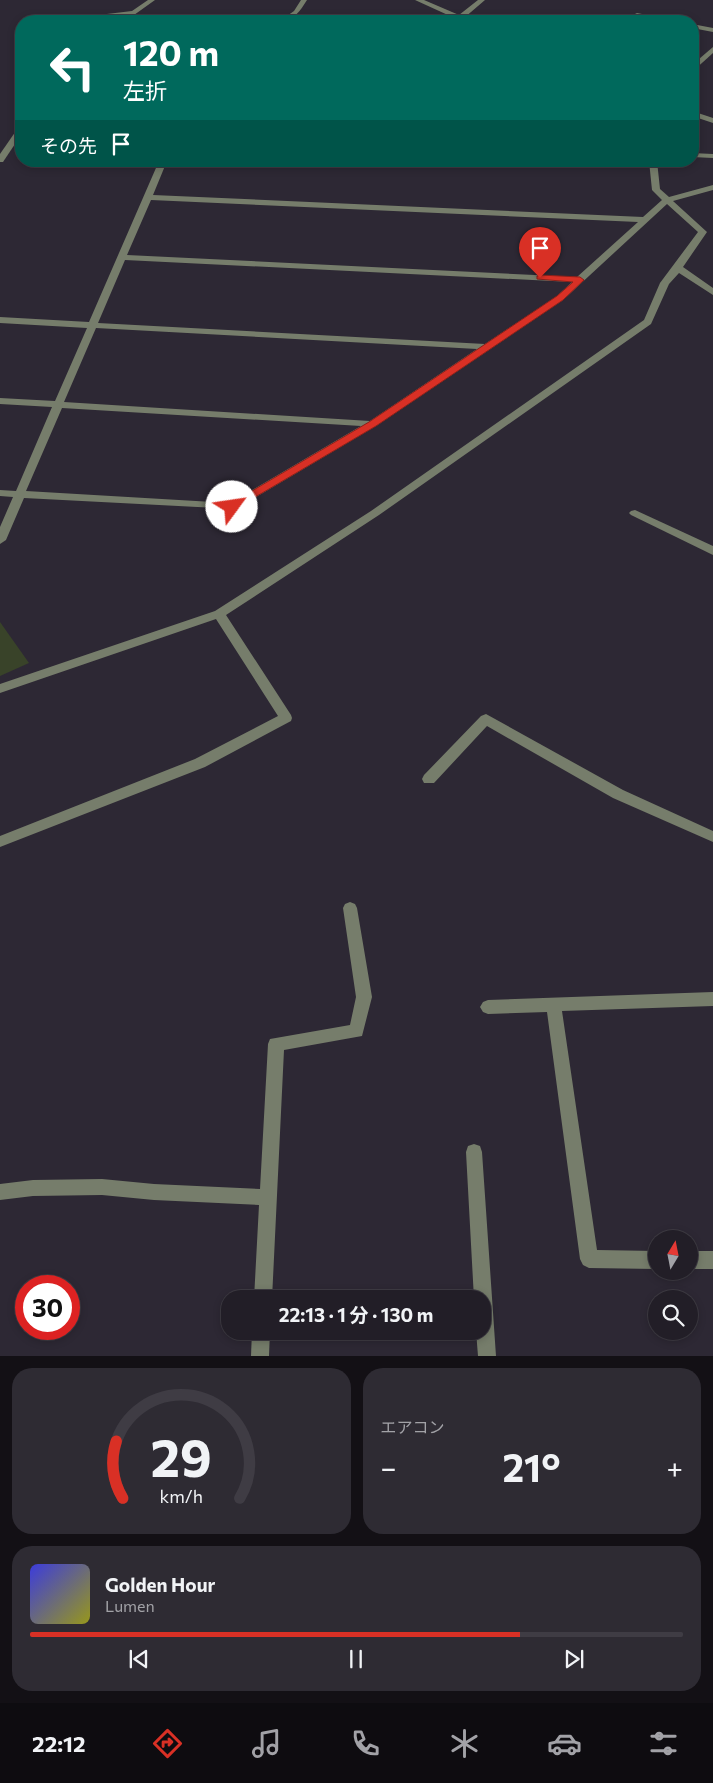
<!DOCTYPE html>
<html lang="ja">
<head>
<meta charset="utf-8">
<style>
	body { margin:0; font-family:Commissioner,"Noto Sans JP",sans-serif; background:#2e2b33; color:#f1f3f6; height:100vh; display:flex; flex-direction:column; font-size:19px; white-space:nowrap }
	* { box-sizing:border-box; margin:0 }
	p { font-size:16px; color:#a2a2a7 }
	.icon { flex:none; width:28px; height:28px; fill:none; stroke:currentColor; stroke-width:2; stroke-linecap:round; stroke-linejoin:round }
	.map { position:relative; height:1356px; overflow:hidden }
	.sheet { display:flex; flex-direction:column; gap:12px; padding:12px; background:#131015; flex:1 }
	.sheet>* { flex:none }
	.guide { position:absolute; left:15px; top:15px; width:684px; height:152px; border-radius:20px; box-shadow:0 2px 8px #0003,0 0 0 1px #3f3c44; background:#00695c; color:#fff; overflow:hidden }
	.needle { width:32px; rotate:10deg }
	.buttons { position:absolute; left:648px; top:1230px; display:grid; gap:10px }
	.buttons a { display:grid; place-items:center; width:50px; height:50px; border-radius:50%; background:#221e27; box-shadow:0 2px 8px #0003,0 0 0 1px #3f3c44; font-size:25px }
	.speed { position:absolute; left:15px; top:1275px; display:flex; gap:10px; font-size:25px; font-weight:700; text-align:center }
	.speed>* { display:grid; place-content:center; width:65px; height:65px; border-radius:50%; background:#221e27; box-shadow:0 2px 8px #0003,0 0 0 1px #3f3c44; line-height:1 }
	.speed .limit { border:8px solid #d22; background:#fff; color:#111 }
	.pin { position:absolute; display:grid; place-items:center; width:42px; height:42px; color:#fff; margin:-51px -21px; border-radius:50% 50% 50% 0; rotate:-45deg; box-shadow:0 0 5px #0007 }
	.pin .icon { rotate:45deg }
	.me { position:absolute; width:55px; margin:-28px; rotate:59deg; stroke-linejoin:round; filter:drop-shadow(0 0 4px #0008) }
	.turn { display:flex; align-items:center; gap:18px; height:105px; padding:0 25px; font-size:22px }
	.turn .icon { width:65px; height:65px; stroke-width:2.5 }
	.turn b { display:block; font-size:35px; line-height:42px }
	.then { display:flex; align-items:center; height:48px; padding:0 25px; background:#0003; gap:10px; font-size:19px }
	.big { font-size:38px; font-weight:700; line-height:1.1 }
	.sheet .tile { flex:1; display:flex; flex-direction:column; justify-content:center; gap:8px; min-width:0; padding:0 18px; border-radius:20px; background:#2e2b33 }
	.sheet .dial { align-items:center; gap:0 }
	.dial svg { height:130px; overflow:visible; fill:none; stroke:#3f3c44; stroke-width:7; stroke-linecap:round; text-anchor:middle }
	.dial text { fill:#f1f3f6; stroke:none }
	.song { display:flex; align-items:center; gap:15px }
	.cover { width:60px; height:60px; border-radius:8px; background:linear-gradient(135deg,hsl(240 70% 55%),hsl(60 70% 35%)) }
	.played { height:5px; border-radius:2px; background:linear-gradient(90deg,#d93025 75%,#3f3c44 75%) }
	.keys { display:flex; justify-content:space-around; direction:ltr }
	.heat { display:flex; justify-content:space-between; align-items:center; font-size:28px; direction:ltr }
	.sheet .tiles { flex:1; display:grid; gap:12px; grid-template-columns:1fr 1fr }
	.tile:last-child { grid-column:span 2 }
	.trip { position:absolute; left:221px; top:1290px; width:270px; height:50px; border-radius:20px; background:#221e27; box-shadow:0 2px 8px #0003,0 0 0 1px #3f3c44; font-weight:700; line-height:50px; text-align:center }
	.menu { display:flex; height:80px; justify-content:space-around; align-items:center; background:#0e0c10; color:#a2a2a7 }
	.menu .icon { width:35px; height:35px }
	.menu .active { color:#d93025 }
	.menu b { font-size:22px; color:#f1f3f6 }
	.map>svg:first-child { display:block }
	.green { fill:#394329 }
	.lines { fill:none; stroke-linecap:round; stroke-linejoin:round }
	.minor { fill:#767d6b; fill-rule:evenodd }
	.route { fill:#d93025; stroke:#8d1f18 }
</style>
</head>
<body>
<div class="map">
<svg width="713" height="1356" viewBox="0 0 713 1356">
	<rect width="100%" height="100%" fill="#2d2834"/>
	<path class="green" d="M0,622L29,663L0,676Z"/>
	<g class="lines">
		<g class="minor">
			<path d="M148,0H155L134,15L80,21H62L65,19L132,11Z"/>
			<path d="M301,0H307C300,11 294,21 280,21L294,11Z"/>
			<path d="M415,0H424L459,15L478,0H485L464,18L469,21H461Z"/>
			<path d="M637,13L667,19L670,21H658L635,16V14Z"/>
			<path d="M692,24L713,28V32L692,28Z"/>
			<path d="M713,47V53L692,72V65Z"/>
			<path d="M692,111L713,118V123L692,116Z"/>
			<path d="M18,128H21V135L3,162H0V154Z"/>
			<path d="M692,153L713,154V158L692,157Z"/>
			<path d="M159,161H167L153,195L643,217L662,200L652,190L649,161H657L660,189L669,197L713,185V190L673,201L707,232L683,267L713,288V295L679,273L669,284L651,324L379,515L226,615L291,715L292,718L291,721L205,767L0,847V836L195,759L278,716L216,619L0,693V684L215,611L371,511L644,320L660,283L698,232L667,204L563,300L376,426L236,509L24,498L6,540L0,544V527L13,497L0,496V490L16,491L52,407L0,404V398L55,401L87,328L0,323V317L89,322ZM151,200L638,222L577,277L127,255ZM125,260L572,282L557,296L485,344L98,323ZM96,328L477,349L370,421L64,402ZM62,408L361,426L230,503L26,491Z"/>
			<path d="M635,510L713,546V555L631,515L629,513L631,511Z"/>
			<path d="M486,714L623,790L713,831V842L613,798L487,726L434,783H424L422,779L424,775L481,716Z"/>
			<path d="M350,902L355,904L357,908L372,997L362,1036L284,1050L272,1299H254L259,1205L154,1200L102,1195L33,1196L0,1200V1184L33,1180L102,1179L154,1184L260,1189L268,1044L270,1039L350,1025L356,997L343,908L345,904Z"/>
			<path d="M713,992V1006L562,1011L597,1250L656,1251V1269L589,1268L583,1265L580,1259L547,1012L488,1014L483,1012L480,1007L483,1002L488,1000Z"/>
			<path d="M474,1144L480,1146L482,1152L496,1356H478L476,1331H482V1299H474L466,1152L468,1146Z"/>
			<rect x="689" y="1251" width="24" height="18"/>
			<path d="M252,1331H270L269,1356H251Z"/>
		</g>
	</g>
	<path class="route" d="M540,275L580,277L584,280L563,300L376,426L235,509H228V505L369,422L557,296L573,282L537,279V276Z"/>
</svg>
<div class="buttons">
<a><svg class="needle" viewBox="-14 -14 28 28"><path d="M0-13l5 13h-10z" fill="#e53935"/><path d="M0 13l5-13h-10z" fill="#a2a2a7"/></svg></a>
<a><svg class="icon" aria-label="search" viewBox="0 0 24 24"><circle cx="10" cy="10" r="6"/><path d="M15 15l6 6"/></svg></a>
</div>
<div class="speed"><div class="limit">30</div></div>
<div class="pin" style="left:540px;top:278px;background:#d93025"><svg class="icon" aria-label="arrive" viewBox="0 0 24 24"><path d="M6 21V4h12l-3 4 3 4H6"/></svg></div>
<svg class="me" style="left:232px;top:507px" viewBox="-20 -20 40 40"><circle r="19" fill="#fff"/><path d="M0-13L10 11 0 6-10 11z" fill="#d93025"/></svg>
<div class="trip">22:13 · 1 分 · 130 m</div>
<div class="guide">
<div class="turn"><svg class="icon" aria-label="left" viewBox="0 0 24 24"><path d="M17 20v-9H6M10 6l-5 5 5 5"/></svg><div><b>120 m</b>左折</div></div>
<div class="then">その先<svg class="icon" aria-label="arrive" viewBox="0 0 24 24"><path d="M6 21V4h12l-3 4 3 4H6"/></svg></div>
</div>
</div>
<section class="sheet">
<div class="tiles">
<div class="tile dial"><svg viewBox="0 0 100 80">
<path d="M14 69A42 42 0 1 1 86 69"/>
<path d="M14 69A42 42 0 0 1 10 34" stroke="#d93025"/>
<text x="50" y="56" font-size="32" font-weight="700">29</text>
<text x="50" y="72" font-size="11">km/h</text>
</svg></div>
<div class="tile"><p>エアコン</p>
<div class="heat"><a>−</a><b class="big">21°</b><a>+</a></div>
</div>
<div class="tile">
<div class="song"><i class="cover"></i><div><b>Golden Hour</b><p>Lumen</p></div></div>
<div class="played"></div>
<div class="keys"><svg class="icon" aria-label="previous" viewBox="0 0 24 24"><path d="M18 5L8 12l10 7zM5 5v14"/></svg><svg class="icon" aria-label="pause" viewBox="0 0 24 24"><path d="M8 5v14M16 5v14"/></svg><svg class="icon" aria-label="next" viewBox="0 0 24 24"><path d="M6 5l10 7-10 7zM19 5v14"/></svg></div>
</div>
</div>
</section>
<nav class="menu">
<b>22:12</b>
<svg class="icon active" aria-label="directions" viewBox="0 0 24 24"><path d="M12 3l9 9-9 9-9-9zM9 14v-3h6M13 9l2 2-2 2"/></svg>
<svg class="icon" aria-label="music" viewBox="0 0 24 24"><path d="M9 18V5l10-2v13"/><circle cx="6" cy="18" r="3"/><circle cx="16" cy="16" r="3"/></svg>
<svg class="icon" aria-label="phone" viewBox="0 0 24 24"><path d="M5 4h4l2 5-3 2q2 4 5 5l2-3 5 2v4C11 20 4 13 5 4z"/></svg>
<svg class="icon" aria-label="climate" viewBox="0 0 24 24"><path d="M12 3v18M4 7l16 10M4 17L20 7"/></svg>
<svg class="icon" aria-label="car" viewBox="0 0 24 24"><path d="M5 17H2v-5l4-1 3-4h7l3 4 3 1v5h-3M9 17h6M6 11h13"/><circle cx="7" cy="17" r="2"/><circle cx="17" cy="17" r="2"/></svg>
<svg class="icon" aria-label="filters" viewBox="0 0 24 24"><path d="M4 7h16M4 17h16"/><circle cx="9" cy="7" r="2"/><circle cx="15" cy="17" r="2"/></svg>
</nav>
</body>
</html>
